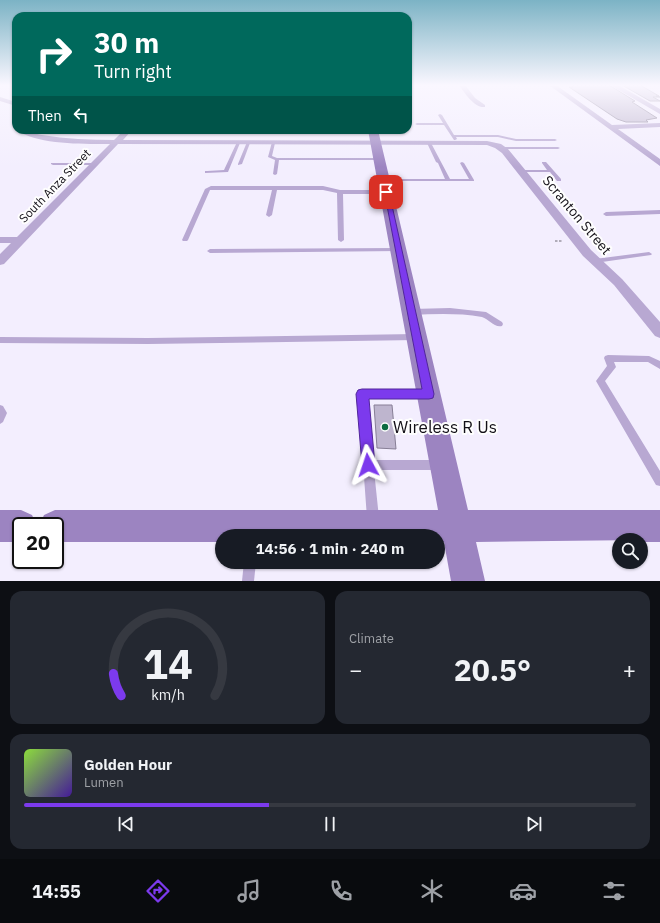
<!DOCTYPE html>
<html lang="en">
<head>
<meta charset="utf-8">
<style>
	body { margin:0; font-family:"IBM Plex Sans",sans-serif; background:#242831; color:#f1f3f6; height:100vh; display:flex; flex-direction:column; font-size:15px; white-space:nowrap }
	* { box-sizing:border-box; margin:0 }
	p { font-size:13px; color:#9ea1a6 }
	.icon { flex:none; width:22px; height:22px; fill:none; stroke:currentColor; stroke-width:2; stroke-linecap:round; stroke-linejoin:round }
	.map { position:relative; height:581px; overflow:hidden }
	.details { display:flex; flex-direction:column; gap:10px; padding:10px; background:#0d0f14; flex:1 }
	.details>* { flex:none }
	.top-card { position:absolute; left:12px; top:12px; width:400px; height:122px; border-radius:12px; box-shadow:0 1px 3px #0004; background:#00695c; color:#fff; overflow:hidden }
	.tools { position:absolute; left:612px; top:533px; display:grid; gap:8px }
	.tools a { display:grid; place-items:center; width:36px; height:36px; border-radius:50%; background:#171b24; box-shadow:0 1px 3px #0004; font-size:20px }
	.speed { position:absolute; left:12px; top:517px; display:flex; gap:8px; font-size:20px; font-weight:700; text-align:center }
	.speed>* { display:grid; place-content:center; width:52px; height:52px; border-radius:50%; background:#171b24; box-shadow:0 1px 3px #0004; line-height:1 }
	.speed .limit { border:2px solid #111; border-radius:6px; background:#fff; color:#111 }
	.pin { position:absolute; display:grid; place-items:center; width:34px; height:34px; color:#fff; margin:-17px; border-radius:8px; box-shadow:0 2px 6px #0006 }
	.me { position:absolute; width:44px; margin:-22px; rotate:355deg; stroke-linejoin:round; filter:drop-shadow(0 0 3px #0008) }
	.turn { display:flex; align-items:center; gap:14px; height:84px; padding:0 16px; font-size:18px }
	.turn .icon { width:52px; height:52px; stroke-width:2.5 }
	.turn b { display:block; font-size:28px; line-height:34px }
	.then { display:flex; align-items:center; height:38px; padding:0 16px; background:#0003; gap:8px; font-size:15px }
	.big { font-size:30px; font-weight:700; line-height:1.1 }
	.details .tile { flex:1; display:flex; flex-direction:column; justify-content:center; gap:6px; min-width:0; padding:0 14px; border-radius:12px; background:#242831 }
	.details .dial { align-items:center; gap:0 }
	.dial svg { height:104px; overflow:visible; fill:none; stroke:#363941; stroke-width:7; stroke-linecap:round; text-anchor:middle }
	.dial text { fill:#f1f3f6; stroke:none }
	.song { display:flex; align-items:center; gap:12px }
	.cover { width:48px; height:48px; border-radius:6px; background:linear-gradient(135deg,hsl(90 70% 55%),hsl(260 70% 35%)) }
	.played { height:4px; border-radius:2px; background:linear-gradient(90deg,#7c3aed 40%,#363941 40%) }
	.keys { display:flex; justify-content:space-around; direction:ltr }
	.heat { display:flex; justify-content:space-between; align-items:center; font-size:22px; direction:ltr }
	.details .tiles { flex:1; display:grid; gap:10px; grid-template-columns:1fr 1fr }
	.tile:last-child { grid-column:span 2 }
	.trip { position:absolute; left:215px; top:529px; width:230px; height:40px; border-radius:20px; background:#171b24; box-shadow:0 1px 3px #0004; font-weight:700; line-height:40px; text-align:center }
	.tab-bar { display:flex; height:64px; justify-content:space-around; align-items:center; background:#090b0e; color:#9ea1a6 }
	.tab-bar .icon { width:28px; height:28px }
	.tab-bar .current { color:#7c3aed }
	.tab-bar b { font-size:18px; color:#f1f3f6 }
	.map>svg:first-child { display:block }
	.building { fill:#beb5ce; stroke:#877f96 }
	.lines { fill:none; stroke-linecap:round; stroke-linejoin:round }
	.path { stroke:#9a96a3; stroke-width:1.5; stroke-dasharray:2.5 1.5; stroke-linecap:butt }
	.service { fill:#b8a8d2; fill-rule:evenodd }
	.minor { fill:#b8a8d2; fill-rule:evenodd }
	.secondary { fill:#9c84c1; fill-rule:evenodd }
	.route { fill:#7c3aed; stroke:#51269a }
	.poi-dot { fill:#0c6c41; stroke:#fefefe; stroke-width:1.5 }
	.labels { text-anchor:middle; stroke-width:4; stroke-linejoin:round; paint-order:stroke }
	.far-street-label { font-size:12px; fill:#120f17; stroke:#fefefe }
	.street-label { font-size:14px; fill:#120f17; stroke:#fefefe }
	.near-poi-label { font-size:17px; fill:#120f17; stroke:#fefefe; text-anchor:start }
</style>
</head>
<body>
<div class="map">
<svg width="660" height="581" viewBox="0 0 660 581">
	<rect width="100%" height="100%" fill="#f3eefe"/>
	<g class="building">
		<path d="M572,85H609L635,101L632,102L657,118L646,120L648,122H626L617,119L569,87H573Z"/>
		<path d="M622,85H640L659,96H656L660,97H653L660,101H650Z"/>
		<path d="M374,405H392L396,449L377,448Z"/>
	</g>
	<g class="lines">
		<path class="path" d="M555,241H563"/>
		<g class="service">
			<path d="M440,114L442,115L454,135H498L516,139H555L557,140L555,141H516L498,137H456L457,139L455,140H454L444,125H417L415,124L417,123H443L438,115Z"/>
			<path d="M237,142L240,143L228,172L205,173V171H207L224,170Z"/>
			<path d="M247,142L250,143L242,164L238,165V164Z"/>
			<path d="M272,142L275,143L272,156L277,158H379L381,159L379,160H279L277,174L275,175L273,174L275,160L268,157Z"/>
			<path d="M428,142L431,143L450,179H469L460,163L462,162L464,163L474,180V181H382V179H445L438,163L436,162L427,143Z"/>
			<path d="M500,147H558L560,148L558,149H502L500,148Z"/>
			<path d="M542,162H546L561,179V181H557L550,172H521L519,171L521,170H547L542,163Z"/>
			<path d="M51,163H94L96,164L94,165H53L51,164Z"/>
			<path d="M211,186H323L340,190H386L389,192L386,194H343L344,240L341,242L338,240L337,193L323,190H277L272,215L269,217L266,215L272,190H210L188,240L187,241H183L182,240L205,189Z"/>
			<path d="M660,210V214L606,216L603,214L606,212Z"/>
			<path d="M398,248L401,250L400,251L210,253L207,251L210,249Z"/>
			<path d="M649,252L652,254L651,255L595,263L592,261L595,259Z"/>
			<path d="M450,308L486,312L502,322L503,324L502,326C494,328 489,319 482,317C459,313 435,314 412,315L409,314L408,312L409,310L412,309Z"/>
			<path d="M416,334L419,335L420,337L419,339L416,340L148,344L0,343V337L148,338Z"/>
			<path d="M608,355L649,356L660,361V369L648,362H614L616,367L605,381L660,471V486L656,485L596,381L607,366L604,358L605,356Z"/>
			<path d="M362,390H425L428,391L429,394L428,397L425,398H367L373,460H439L443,461L444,465L443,469L439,470H374L379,518L377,522L373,524L369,522L367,518L358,394L359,391Z"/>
			<path d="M0,405L3,406L7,413L3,422L0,424Z"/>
			<path d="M244,562H256L254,581H242Z"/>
		</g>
		<g class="minor">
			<path d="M459,85H465L475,98L485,105V107C474,108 465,93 459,85Z"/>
			<path d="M549,85H556L612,125L660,123V127L618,129L660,159V166Z"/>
			<path d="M610,85H618L660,109V114Z"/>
			<path d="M0,97L16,102V106L0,101Z"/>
			<path d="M18,130C28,130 34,134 42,135C66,139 90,140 114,140L124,130H132L123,140L487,141L501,144L508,149L591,250L622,279L660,322V338L655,336L614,285L583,256L502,153L495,148L487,145L118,144L4,264L0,265V254L11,243H0V237H17L110,144C87,144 35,145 18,130Z"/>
		</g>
		<g class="secondary">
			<path d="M368,130H378L468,510H660V542H641V540L476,542L485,581H451L444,542H438V536H222V542H55V526H39L44,515L55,510H438Z"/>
			<path d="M0,510H21L32,515L37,526H21V542H0Z"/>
		</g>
	</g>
	<linearGradient id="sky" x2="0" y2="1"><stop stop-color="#7cb3c5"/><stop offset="0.51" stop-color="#faf7ff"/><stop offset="1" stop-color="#faf7ff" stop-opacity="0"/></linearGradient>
	<rect width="660" height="167" fill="url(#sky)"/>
	<path class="route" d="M384,190L389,192L434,394L433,398L429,399H369L375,465L373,470L368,472L364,470L362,465L356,394L358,390L362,389H422Z"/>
	<circle class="poi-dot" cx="385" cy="427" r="4"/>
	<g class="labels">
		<g class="far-street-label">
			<text transform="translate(55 186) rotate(-46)" y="4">South Anza Street</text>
		</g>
		<g class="street-label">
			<text transform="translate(577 215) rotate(50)" y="5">Scranton Street</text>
		</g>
		<g class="near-poi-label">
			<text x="393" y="433">Wireless R Us</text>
		</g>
	</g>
</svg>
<div class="tools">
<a><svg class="icon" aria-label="search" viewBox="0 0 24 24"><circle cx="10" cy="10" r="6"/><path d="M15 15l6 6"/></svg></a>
</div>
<div class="speed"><div class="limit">20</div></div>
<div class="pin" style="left:386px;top:192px;background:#d93025"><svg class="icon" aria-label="arrive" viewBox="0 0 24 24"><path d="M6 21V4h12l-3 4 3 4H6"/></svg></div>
<svg class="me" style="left:368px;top:465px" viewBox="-20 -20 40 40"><path d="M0-17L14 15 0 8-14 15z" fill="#7c3aed" stroke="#fff" stroke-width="4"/></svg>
<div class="trip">14:56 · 1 min · 240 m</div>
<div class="top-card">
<div class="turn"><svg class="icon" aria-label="right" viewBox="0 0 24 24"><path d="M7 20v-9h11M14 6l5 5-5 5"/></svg><div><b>30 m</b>Turn right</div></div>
<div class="then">Then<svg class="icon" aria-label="left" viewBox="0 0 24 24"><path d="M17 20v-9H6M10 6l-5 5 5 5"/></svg></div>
</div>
</div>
<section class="details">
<div class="tiles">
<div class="tile dial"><svg viewBox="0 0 100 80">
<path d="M14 69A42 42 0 1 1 86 69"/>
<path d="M14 69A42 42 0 0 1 8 52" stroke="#7c3aed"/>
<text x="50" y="56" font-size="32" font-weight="700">14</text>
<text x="50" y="72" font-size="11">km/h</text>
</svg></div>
<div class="tile"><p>Climate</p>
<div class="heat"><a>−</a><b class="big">20.5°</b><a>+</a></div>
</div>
<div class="tile">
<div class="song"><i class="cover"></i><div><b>Golden Hour</b><p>Lumen</p></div></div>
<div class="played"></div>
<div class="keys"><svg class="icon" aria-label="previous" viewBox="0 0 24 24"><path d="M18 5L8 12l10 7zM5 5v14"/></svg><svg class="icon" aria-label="pause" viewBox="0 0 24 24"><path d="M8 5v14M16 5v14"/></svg><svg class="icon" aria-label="next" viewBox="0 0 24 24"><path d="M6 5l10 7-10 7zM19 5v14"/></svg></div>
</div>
</div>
</section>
<nav class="tab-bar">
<b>14:55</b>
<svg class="icon current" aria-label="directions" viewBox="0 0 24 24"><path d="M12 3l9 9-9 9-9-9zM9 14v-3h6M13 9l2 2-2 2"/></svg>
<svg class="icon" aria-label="music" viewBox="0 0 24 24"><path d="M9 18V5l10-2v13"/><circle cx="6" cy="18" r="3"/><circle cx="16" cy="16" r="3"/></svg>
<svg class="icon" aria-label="phone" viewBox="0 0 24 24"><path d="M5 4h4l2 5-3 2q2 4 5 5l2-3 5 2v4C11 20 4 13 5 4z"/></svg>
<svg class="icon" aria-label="climate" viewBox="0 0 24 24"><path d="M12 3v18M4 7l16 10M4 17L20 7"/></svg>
<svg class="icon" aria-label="car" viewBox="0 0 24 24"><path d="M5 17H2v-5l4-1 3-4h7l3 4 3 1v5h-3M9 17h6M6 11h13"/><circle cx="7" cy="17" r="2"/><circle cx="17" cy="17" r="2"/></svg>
<svg class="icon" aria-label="filters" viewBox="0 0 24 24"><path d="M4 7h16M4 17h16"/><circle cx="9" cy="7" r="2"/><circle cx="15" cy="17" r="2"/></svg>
</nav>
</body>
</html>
